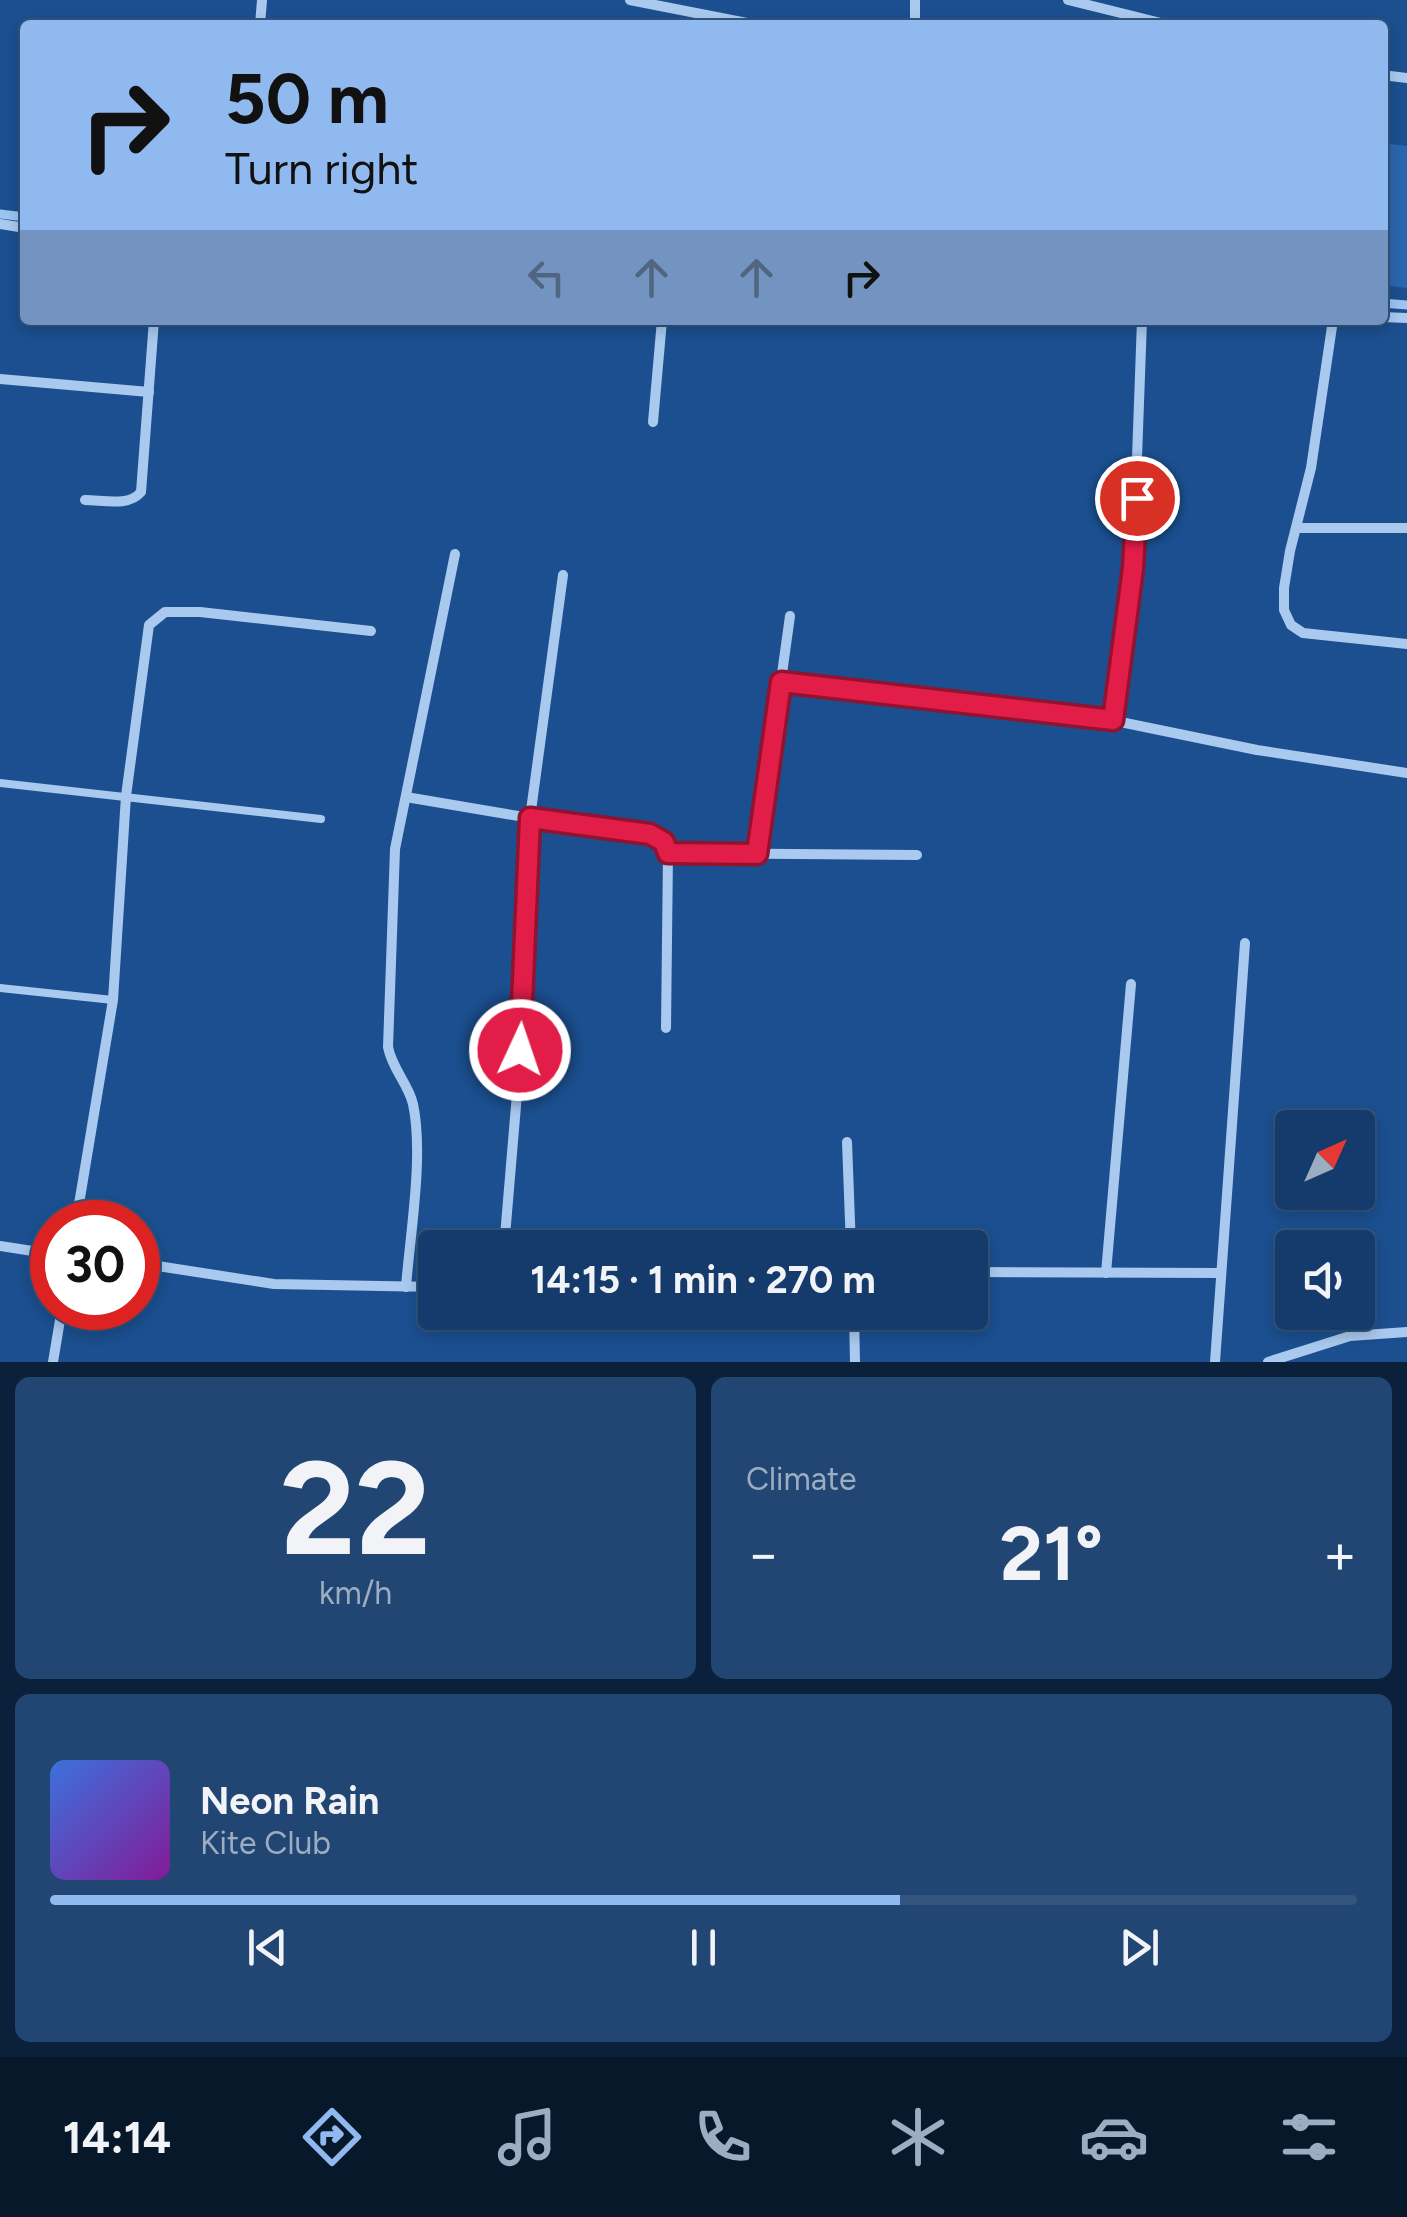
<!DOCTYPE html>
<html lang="en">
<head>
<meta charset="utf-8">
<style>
	body { margin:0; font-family:Figtree,sans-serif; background:#214673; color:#f1f3f6; height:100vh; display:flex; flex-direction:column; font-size:38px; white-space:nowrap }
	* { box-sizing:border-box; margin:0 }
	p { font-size:32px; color:#9dadc1 }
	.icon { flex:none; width:55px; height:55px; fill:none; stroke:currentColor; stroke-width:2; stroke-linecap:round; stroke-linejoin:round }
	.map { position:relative; height:1362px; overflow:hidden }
	.drawer { display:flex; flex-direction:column; gap:15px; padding:15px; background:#0b203b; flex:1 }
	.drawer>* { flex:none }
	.hud { position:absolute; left:20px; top:20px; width:1368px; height:305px; border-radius:10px; box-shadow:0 5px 15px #0003,0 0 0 2px #33557e; background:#90b9f0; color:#111; overflow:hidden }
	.needle { width:65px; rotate:45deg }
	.buttons { position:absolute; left:1275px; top:1110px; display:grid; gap:20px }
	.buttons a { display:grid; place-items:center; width:100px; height:100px; border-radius:10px; background:#143b6b; box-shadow:0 5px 15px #0003,0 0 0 2px #33557e; font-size:50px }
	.speed { position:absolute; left:30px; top:1200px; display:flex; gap:20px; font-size:50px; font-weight:700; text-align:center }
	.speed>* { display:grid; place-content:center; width:130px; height:130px; border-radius:50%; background:#143b6b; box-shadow:0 5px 15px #0003,0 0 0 2px #33557e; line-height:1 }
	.speed .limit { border:15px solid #d22; background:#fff; color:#111 }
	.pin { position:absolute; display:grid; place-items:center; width:85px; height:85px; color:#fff; margin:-42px; border:5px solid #fff; border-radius:50%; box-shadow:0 2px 10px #0007 }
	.me { position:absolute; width:110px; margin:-55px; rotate:3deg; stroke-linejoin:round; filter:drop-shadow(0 0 8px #0008) }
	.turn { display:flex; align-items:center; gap:35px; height:210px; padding:0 40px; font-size:45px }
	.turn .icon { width:130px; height:130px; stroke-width:2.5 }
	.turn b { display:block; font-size:70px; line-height:85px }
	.lanes { display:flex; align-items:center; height:95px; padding:0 40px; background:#0003; justify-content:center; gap:50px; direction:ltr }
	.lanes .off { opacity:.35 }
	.big { font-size:75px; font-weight:700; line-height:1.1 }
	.drawer .widget { flex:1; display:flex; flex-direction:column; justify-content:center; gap:15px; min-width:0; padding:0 35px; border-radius:15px; background:#214673 }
	.drawer .dial { align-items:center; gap:0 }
	.dial b { font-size:130px; line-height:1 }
	.song { display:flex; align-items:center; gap:30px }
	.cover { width:120px; height:120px; border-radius:15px; background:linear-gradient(135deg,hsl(220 70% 55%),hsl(290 70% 35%)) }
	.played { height:10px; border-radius:5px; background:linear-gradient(90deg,#90b9f0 65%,#33557e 65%) }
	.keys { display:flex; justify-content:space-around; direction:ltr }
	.heat { display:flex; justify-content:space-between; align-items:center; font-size:55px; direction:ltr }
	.drawer .tiles { flex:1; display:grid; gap:15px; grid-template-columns:1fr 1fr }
	.widget:last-child { grid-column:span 2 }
	.trip { position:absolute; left:418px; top:1230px; width:570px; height:100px; border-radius:10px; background:#143b6b; box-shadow:0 5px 15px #0003,0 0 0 2px #33557e; font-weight:700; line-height:100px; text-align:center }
	.dock { display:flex; height:160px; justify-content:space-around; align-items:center; background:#08182b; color:#9dadc1 }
	.dock .icon { width:70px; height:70px }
	.dock .on { color:#90b9f0 }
	.dock b { font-size:45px; color:#f1f3f6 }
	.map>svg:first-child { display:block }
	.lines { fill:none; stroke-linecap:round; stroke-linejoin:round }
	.stream { stroke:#9cc4f0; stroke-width:9 }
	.building { fill:#2a66ad }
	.service { stroke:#a9c9ee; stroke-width:8 }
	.minor { stroke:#a9c9ee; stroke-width:10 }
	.route-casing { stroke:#92132f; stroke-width:25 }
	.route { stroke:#e11d48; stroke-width:18 }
</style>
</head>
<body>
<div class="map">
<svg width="1407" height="1362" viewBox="0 0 1407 1362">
	<rect width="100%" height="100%" fill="#1b4f8f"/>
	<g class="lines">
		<g class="stream">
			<path d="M0,214L25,217"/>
			<path d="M1382,303L1407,305"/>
		</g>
	</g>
	<path class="building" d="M1382,143L1407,146V288L1382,285Z"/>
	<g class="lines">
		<g class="service">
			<path d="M0,783L321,819"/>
			<path d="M0,988L113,1000"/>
		</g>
		<g class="minor">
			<path d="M630,0L757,25"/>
			<path d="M1068,0L1169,25"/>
			<path d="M260,25L262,0"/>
			<path d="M915,25V0"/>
			<path d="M1382,75L1407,78"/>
			<path d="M0,224L25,228"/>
			<path d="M1382,317L1407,318"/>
			<path d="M1333,320L1311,468L1290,551L1284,588V610L1291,625L1303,633L1407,644"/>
			<path d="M0,379L149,392"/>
			<path d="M653,422L662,320"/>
			<path d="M85,500C103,500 129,507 141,492L154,320"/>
			<path d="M1296,528H1407"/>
			<path d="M781,682L1096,717L1257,750L1407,773"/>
			<path d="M1113,720L1133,568L1142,320"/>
			<path d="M406,797L530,818L636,830L658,837L668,853L666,1028"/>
			<path d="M668,853L917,855"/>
			<path d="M757,854L790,616"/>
			<path d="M847,1142L851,1248"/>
			<path d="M76,1222L113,1000L126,796L149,625L165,612H200L371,631"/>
			<path d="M0,1246L52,1254"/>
			<path d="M504,1248L518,1082L530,818L563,575"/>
			<path d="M801,1248H827"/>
			<path d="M138,1263L274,1284L435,1287"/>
			<path d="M970,1272L1221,1273"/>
			<path d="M1106,1273L1131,984"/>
			<path d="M406,1287C410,1234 424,1156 413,1104C408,1083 392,1069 388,1047L395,849L455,554"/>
			<path d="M854,1312L855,1362"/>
			<path d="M53,1362L62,1308"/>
			<path d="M1215,1362L1245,943"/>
			<path d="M1268,1362L1350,1336L1407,1332"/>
		</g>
	</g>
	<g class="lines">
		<g class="route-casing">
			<path id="route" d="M520,1050L530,818L650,834L664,842L668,853L757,854L781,682L1113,720L1133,568L1137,498"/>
		</g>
		<use href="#route" class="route"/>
	</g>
</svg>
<div class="buttons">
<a><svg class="needle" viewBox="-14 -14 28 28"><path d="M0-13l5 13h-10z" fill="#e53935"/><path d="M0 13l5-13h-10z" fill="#9dadc1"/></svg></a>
<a><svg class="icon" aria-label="sound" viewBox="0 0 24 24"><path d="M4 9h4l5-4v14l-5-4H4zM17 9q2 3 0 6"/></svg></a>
</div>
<div class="speed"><div class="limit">30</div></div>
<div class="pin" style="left:1137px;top:498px;background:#d93025"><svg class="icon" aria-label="arrive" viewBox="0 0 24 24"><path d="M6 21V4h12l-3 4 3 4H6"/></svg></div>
<svg class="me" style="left:520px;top:1050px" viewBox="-20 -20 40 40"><circle r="17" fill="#e11d48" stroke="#fff" stroke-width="3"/><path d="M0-11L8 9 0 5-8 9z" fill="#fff"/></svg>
<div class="trip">14:15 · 1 min · 270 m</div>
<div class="hud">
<div class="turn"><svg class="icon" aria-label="right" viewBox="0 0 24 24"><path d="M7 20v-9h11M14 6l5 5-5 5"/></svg><div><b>50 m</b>Turn right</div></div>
<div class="lanes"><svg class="icon off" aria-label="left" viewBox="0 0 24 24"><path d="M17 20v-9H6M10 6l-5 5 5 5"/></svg><svg class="icon off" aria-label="ahead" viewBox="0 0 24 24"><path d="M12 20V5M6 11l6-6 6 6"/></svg><svg class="icon off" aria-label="ahead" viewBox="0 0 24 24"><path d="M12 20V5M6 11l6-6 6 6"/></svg><svg class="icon" aria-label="right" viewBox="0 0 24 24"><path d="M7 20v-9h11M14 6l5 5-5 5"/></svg></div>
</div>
</div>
<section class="drawer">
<div class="tiles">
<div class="widget dial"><b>22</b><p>km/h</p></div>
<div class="widget"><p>Climate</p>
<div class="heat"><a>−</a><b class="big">21°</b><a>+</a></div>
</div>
<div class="widget">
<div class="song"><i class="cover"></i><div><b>Neon Rain</b><p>Kite Club</p></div></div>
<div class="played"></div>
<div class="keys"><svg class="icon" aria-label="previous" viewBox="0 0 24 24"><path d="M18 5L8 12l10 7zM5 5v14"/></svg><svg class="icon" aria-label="pause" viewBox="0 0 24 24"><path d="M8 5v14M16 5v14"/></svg><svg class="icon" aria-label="next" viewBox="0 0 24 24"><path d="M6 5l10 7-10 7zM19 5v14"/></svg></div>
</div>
</div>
</section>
<nav class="dock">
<b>14:14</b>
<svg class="icon on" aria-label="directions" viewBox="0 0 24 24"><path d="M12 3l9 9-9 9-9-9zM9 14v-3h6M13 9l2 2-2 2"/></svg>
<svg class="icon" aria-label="music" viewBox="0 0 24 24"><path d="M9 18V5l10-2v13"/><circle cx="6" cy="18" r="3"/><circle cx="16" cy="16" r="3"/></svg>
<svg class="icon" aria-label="phone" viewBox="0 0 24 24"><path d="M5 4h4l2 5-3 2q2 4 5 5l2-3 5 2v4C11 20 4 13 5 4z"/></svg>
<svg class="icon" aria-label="climate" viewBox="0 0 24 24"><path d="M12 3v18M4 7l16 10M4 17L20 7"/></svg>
<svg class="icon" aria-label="car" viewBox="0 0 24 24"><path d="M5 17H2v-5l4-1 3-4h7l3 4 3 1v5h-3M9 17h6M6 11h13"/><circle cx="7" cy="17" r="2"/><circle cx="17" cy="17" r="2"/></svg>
<svg class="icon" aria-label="filters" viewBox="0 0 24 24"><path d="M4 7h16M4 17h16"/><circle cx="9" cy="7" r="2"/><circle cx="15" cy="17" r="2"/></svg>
</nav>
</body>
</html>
